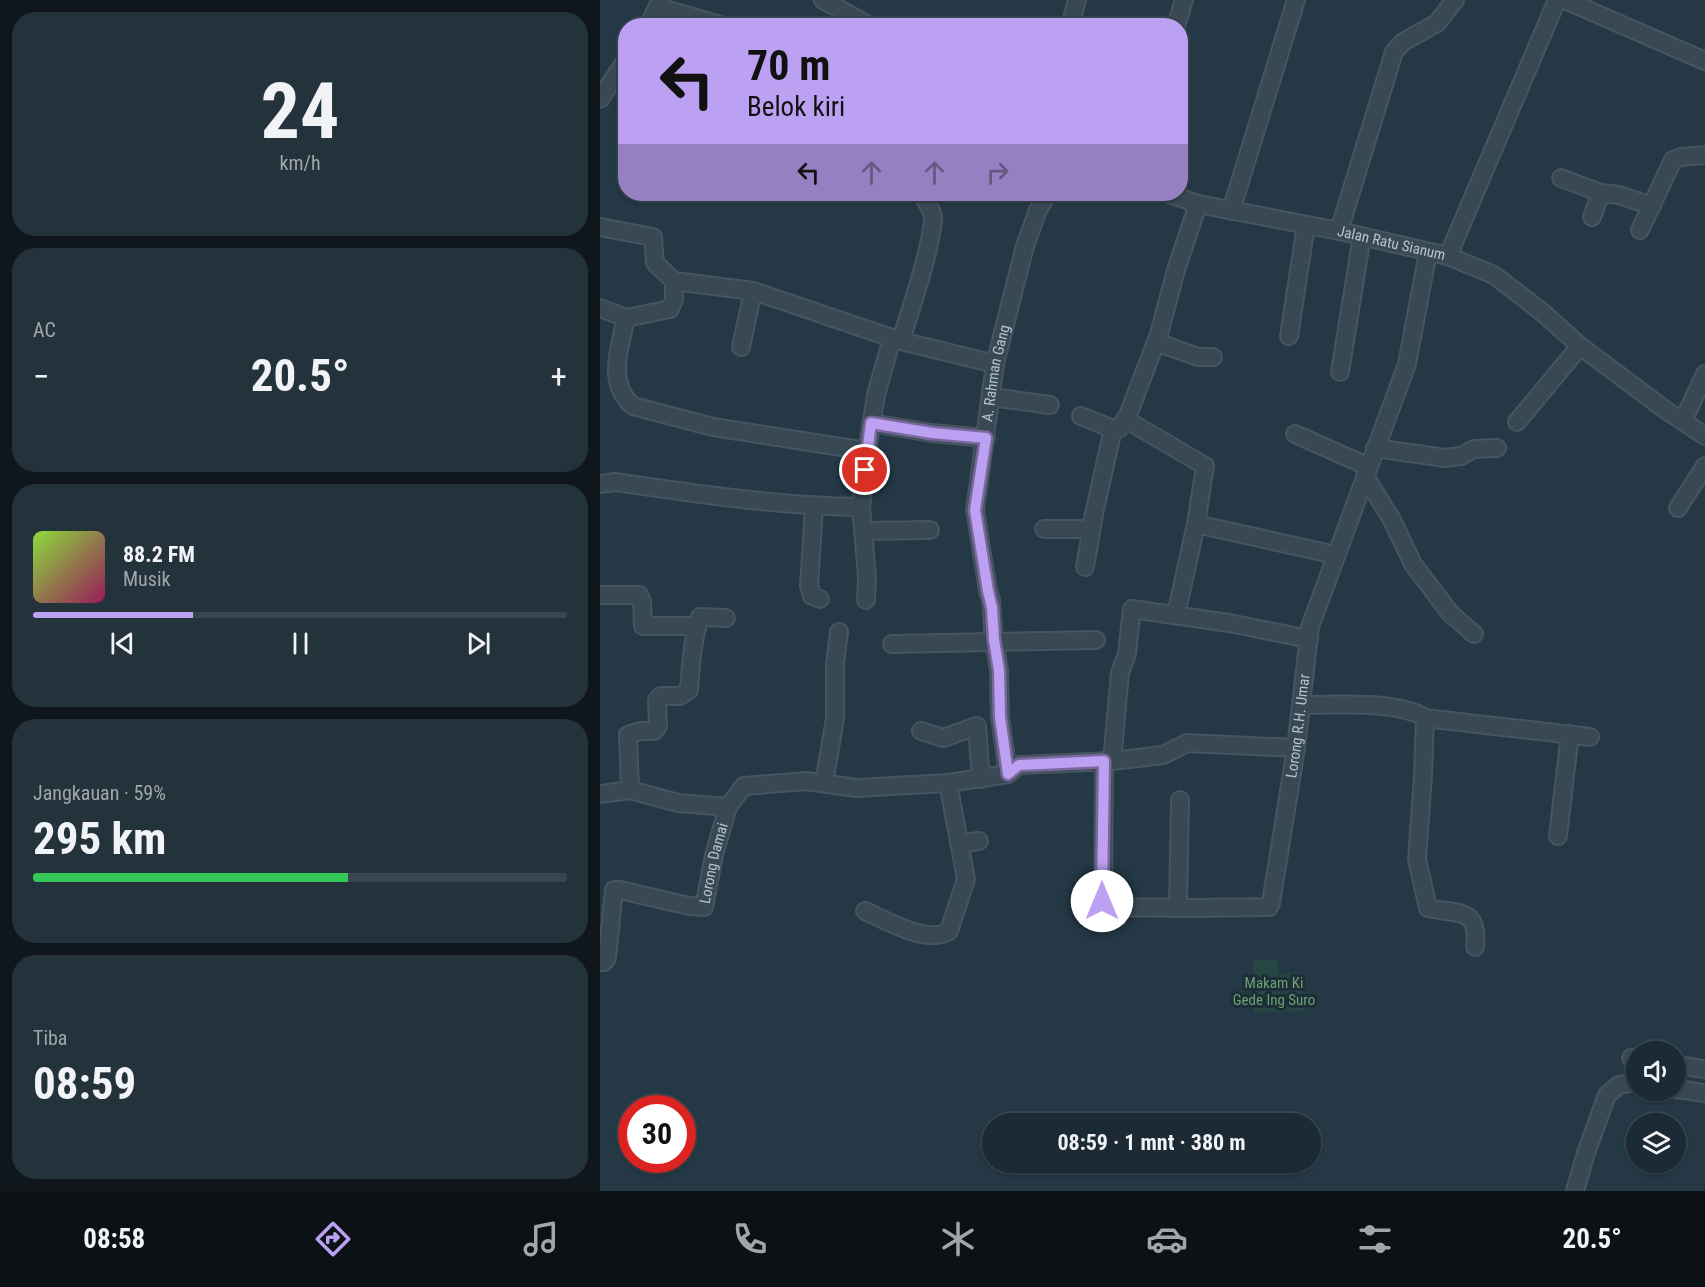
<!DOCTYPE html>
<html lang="id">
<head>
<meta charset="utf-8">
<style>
	body { margin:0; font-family:"Roboto Condensed",sans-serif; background:#24323c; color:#f1f3f6; height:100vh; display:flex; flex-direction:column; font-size:22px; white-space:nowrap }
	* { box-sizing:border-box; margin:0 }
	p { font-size:20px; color:#a0a7ac }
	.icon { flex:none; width:33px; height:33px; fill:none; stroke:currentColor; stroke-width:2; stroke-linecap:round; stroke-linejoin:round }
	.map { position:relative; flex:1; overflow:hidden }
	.side { display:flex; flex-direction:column; gap:12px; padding:12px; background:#0f171d; width:600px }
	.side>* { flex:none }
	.guide { position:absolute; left:18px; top:18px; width:570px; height:183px; border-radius:24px; box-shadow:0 2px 4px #0004,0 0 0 2px #39464f; background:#bca0f2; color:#111; overflow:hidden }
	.controls { position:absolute; left:1026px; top:1041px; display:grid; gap:12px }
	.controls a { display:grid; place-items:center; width:60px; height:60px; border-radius:50%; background:#1b2a34; box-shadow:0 2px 4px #0004,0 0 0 2px #39464f; font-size:30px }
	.speed { position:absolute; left:18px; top:1095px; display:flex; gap:12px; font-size:30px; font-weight:700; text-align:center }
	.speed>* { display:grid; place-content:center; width:78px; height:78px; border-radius:50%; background:#1b2a34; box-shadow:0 2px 4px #0004,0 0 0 2px #39464f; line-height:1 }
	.speed .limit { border:9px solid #d22; background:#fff; color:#111 }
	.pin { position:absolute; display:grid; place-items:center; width:51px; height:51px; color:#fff; margin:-26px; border:3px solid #fff; border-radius:50%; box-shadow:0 2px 6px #0007 }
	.me { position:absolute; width:66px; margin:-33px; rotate:0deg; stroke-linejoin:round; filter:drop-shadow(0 0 4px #0008) }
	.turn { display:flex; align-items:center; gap:21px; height:126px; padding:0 30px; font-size:27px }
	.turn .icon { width:78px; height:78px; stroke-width:2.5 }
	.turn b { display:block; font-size:42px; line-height:51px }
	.lanes { display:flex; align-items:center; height:57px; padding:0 30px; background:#0003; justify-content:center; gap:30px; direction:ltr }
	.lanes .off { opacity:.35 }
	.big { font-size:45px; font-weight:700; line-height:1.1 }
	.side .card { flex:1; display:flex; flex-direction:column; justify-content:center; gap:9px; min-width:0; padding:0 21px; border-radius:24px; background:#24323c }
	.side .dial { align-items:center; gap:0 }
	.dial b { font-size:78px; line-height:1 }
	.song { display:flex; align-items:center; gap:18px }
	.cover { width:72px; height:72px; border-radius:9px; background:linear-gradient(135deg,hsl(90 70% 55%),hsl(330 70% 35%)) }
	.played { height:6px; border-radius:3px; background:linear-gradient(90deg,#bca0f2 30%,#39464f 30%) }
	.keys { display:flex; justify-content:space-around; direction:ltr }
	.heat { display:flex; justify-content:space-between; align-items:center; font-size:33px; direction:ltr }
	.charge { height:9px; border-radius:4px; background:linear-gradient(90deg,#34c759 59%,#39464f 0) }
	.trip { position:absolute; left:382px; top:1113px; width:339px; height:60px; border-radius:30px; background:#1b2a34; box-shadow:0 2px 4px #0004,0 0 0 2px #39464f; font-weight:700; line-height:60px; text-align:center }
	.tabs { display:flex; height:96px; justify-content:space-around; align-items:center; background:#0b1115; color:#a0a7ac }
	.tabs .icon { width:42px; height:42px }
	.tabs .on { color:#bca0f2 }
	.tabs b { font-size:27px; color:#f1f3f6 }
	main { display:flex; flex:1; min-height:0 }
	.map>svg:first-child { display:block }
	.green { fill:#264644 }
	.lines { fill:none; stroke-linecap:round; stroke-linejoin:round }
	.minor-casing { stroke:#465560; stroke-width:20 }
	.minor { stroke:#394954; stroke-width:16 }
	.route-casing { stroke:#7a689d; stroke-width:15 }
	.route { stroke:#bca0f2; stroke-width:10 }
	.labels { text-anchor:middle; stroke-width:6; stroke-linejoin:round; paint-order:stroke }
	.street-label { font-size:15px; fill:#b6c3ce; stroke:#1d2e39 }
	.park-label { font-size:15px; fill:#6ba16e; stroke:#1d2e39 }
</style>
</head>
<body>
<main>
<section class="side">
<div class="card dial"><b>24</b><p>km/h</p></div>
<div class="card"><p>AC</p>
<div class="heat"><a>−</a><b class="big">20.5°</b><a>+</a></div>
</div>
<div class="card">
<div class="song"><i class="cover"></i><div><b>88.2 FM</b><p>Musik</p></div></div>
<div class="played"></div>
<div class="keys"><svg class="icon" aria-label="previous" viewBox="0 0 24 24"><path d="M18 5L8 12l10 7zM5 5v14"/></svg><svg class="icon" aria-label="pause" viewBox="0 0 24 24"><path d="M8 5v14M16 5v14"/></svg><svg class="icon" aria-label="next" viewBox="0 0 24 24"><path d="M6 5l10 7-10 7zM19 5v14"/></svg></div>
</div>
<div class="card"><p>Jangkauan · 59%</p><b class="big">295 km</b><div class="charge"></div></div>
<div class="card"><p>Tiba</p><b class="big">08:59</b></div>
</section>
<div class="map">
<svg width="1105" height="1191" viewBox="0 0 1105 1191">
	<rect width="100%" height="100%" fill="#243845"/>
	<path class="green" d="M677,959L679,974L701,973L703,1011L654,1013L653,960Z"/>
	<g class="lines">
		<g class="minor-casing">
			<g id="minor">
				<path d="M223,0L270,26"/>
				<path d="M965,0L1105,61"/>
				<path d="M58,7L124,26"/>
				<path d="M48,26L61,0"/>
				<path d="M470,26L477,0"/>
				<path d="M576,26L584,0"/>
				<path d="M0,99L26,60"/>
				<path d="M961,178L1001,193L1019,195L1052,206"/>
				<path id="s1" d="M569,194L598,204L739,231L848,256L957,0"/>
				<path d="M631,211L696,0"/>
				<path d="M992,217L1001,193"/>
				<path d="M0,227L53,237L55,263L74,281V300L70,309L26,318"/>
				<path d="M1040,230L1073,160L1081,157L1105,155"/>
				<path d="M739,231L794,52L803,42L837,23L855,0"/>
				<path d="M848,256L894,275L942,312L980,346L1067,411L1105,436"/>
				<path d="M74,281L153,291L301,341L395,364"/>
				<path d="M0,308L26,318C20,347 6,383 33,406L113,427L267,451L276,395L292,338"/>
				<path d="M689,336L706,225"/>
				<path d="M301,341C312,303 329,258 333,219C334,210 324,203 324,194"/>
				<path d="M556,342L598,357H613"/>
				<path d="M141,347L153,291"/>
				<path d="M740,372L762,236"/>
				<path d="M391,397L450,405"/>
				<path d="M481,416L513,429"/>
				<path d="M525,419L605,466L596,524L576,615"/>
				<path d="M1083,421L1105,374"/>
				<path d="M917,422L980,346"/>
				<path d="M271,423L332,433L386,438"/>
				<path d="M695,434L769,467"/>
				<path d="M775,448L845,458L861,456L874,449L897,448"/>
				<path d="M765,476L792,520L813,564L850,613L874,634"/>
				<path d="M0,484L15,482C97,494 178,506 261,507L267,451"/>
				<path d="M214,507L209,586L212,596L220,599"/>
				<path d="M261,507L267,577L266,600"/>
				<path d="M1078,508L1105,466"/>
				<path d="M596,524L736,555"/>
				<path d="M444,529H491"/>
				<path d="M263,531L330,530"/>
				<path d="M485,567L494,514L513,429L520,428L528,415L559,334L576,270L598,204"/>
				<path d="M0,595H39L42,601L43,626H97"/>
				<path d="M292,644L496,640"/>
				<path d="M701,705C733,705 799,700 825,718L823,776L817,859L828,908C858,915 879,906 875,947"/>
				<path d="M825,718L990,737"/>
				<path d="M321,731L343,738L377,726L381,779"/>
				<path id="s2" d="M504,761L503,905L507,907L591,908L669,907L671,903L696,748L710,627L807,364L828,252"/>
				<path d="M512,761L563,755L587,743L696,748"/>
				<path id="s3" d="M408,774L400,717L399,670L394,640L391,600L388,591L375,510L395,364L425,246L438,210L448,194"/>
				<path d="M224,783L235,719V664L239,632"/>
				<path d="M30,790L28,735L40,731H54L58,726L57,700L61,696H80L89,690C91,665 92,641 100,617L126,618"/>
				<path d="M0,794L30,790L78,803L128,807L144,786L206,781L256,788L348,783L408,774L419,765L512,761L520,673L527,654L532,609L629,623L709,639"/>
				<path d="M958,836L970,734"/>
				<path d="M360,843L379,841"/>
				<path d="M578,908L580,800"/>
				<path d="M265,911C286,920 327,945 349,931L366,879L348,783"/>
				<path id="s4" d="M0,962H4L7,958L14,890H20L89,906L104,907L114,855L128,807"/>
				<path d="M1031,1058H1036"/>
				<path d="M1076,1065L1105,1069"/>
				<path d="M1076,1089L1105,1093"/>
				<path d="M975,1191L986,1153L1007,1095L1019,1085L1036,1082"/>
			</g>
		</g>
		<use href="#minor" class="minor"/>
	</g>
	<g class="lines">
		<g class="route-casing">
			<path id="route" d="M265,470L271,423L332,433L386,438L375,510L388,591L392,608L394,640L399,670L400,717L408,774L419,765L504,761L502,901"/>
		</g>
		<use href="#route" class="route"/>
	</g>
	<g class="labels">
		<g class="street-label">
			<text dy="5" stroke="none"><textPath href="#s1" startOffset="228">Jalan Ratu Sianum</textPath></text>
			<text dy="5" stroke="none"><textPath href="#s3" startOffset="405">A. Rahman Gang</textPath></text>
			<text dy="5" stroke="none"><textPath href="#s2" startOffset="494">Lorong R.H. Umar</textPath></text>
			<text dy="5" stroke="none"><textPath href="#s4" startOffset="214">Lorong Damai</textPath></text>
		</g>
		<g class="park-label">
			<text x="674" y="988">Makam Ki<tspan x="674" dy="17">Gede Ing Suro</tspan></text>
		</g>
	</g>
</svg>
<div class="controls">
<a><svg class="icon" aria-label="sound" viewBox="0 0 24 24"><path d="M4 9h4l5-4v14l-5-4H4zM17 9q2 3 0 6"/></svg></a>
<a><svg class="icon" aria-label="layers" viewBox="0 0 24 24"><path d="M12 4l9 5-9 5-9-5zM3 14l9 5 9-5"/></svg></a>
</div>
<div class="speed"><div class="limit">30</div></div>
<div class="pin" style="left:265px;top:470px;background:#d93025"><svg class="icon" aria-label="arrive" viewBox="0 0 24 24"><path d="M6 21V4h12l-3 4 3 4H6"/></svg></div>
<svg class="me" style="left:502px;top:901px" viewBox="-20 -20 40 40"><circle r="19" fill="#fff"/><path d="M0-13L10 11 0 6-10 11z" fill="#bca0f2"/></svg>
<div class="trip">08:59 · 1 mnt · 380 m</div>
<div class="guide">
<div class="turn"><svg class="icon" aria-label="left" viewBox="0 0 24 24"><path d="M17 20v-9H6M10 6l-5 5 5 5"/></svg><div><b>70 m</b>Belok kiri</div></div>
<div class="lanes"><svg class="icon" aria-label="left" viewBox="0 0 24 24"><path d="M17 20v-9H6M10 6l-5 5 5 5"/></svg><svg class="icon off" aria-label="ahead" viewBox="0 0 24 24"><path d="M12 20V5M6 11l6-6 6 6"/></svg><svg class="icon off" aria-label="ahead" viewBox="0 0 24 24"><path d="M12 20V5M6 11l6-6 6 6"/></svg><svg class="icon off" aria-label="right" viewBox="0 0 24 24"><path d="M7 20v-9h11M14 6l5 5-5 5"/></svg></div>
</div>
</div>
</main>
<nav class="tabs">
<b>08:58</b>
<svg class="icon on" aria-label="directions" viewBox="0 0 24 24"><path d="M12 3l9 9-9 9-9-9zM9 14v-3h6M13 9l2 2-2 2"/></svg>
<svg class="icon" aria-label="music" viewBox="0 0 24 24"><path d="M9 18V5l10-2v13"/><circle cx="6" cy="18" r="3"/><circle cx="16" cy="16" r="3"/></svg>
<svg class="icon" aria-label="phone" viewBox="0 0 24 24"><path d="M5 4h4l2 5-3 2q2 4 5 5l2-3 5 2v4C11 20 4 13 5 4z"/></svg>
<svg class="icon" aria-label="climate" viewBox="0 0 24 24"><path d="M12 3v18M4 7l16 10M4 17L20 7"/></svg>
<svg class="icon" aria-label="car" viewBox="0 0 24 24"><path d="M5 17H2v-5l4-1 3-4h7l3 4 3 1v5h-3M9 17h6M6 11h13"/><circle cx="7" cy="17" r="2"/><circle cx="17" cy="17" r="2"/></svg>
<svg class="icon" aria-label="filters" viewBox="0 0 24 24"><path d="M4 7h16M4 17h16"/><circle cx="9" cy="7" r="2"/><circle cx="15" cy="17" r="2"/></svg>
<b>20.5°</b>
</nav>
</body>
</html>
